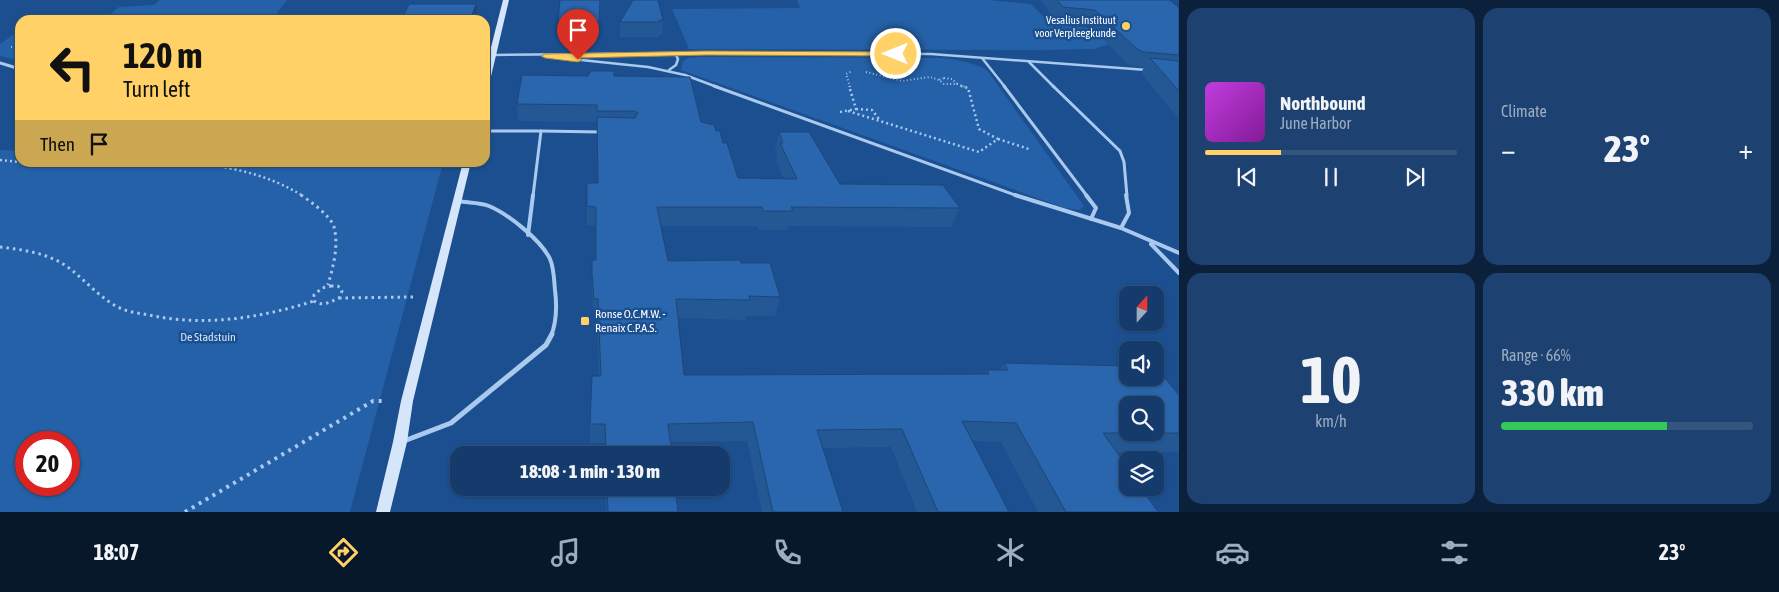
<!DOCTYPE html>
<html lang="en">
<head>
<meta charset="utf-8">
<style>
	body { margin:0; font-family:"Asap Condensed",sans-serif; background:#1d4271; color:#f1f3f6; height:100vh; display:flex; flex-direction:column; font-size:19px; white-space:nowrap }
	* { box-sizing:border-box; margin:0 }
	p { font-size:16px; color:#9dadc1 }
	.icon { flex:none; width:28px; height:28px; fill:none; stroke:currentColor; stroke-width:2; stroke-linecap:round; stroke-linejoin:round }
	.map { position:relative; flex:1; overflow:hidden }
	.side { display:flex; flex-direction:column; gap:8px; padding:8px; background:#0b203b; width:600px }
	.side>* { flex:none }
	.banner { position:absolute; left:15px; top:15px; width:475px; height:152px; border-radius:15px; box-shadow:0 1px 4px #0004,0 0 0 1px #33557e; background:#ffd166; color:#111; overflow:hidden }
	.needle { width:32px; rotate:21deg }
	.controls { position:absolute; left:1119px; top:286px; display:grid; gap:10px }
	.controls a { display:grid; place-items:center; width:45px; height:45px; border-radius:10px; background:#143b6b; box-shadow:0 1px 4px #0004,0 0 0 1px #33557e; font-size:25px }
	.speed { position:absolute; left:15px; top:431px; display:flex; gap:10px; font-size:25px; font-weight:700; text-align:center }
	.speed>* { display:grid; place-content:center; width:65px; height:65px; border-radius:50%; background:#143b6b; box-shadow:0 1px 4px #0004,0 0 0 1px #33557e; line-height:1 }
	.speed .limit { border:8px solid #d22; background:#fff; color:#111 }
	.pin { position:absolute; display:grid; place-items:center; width:42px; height:42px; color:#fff; margin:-51px -21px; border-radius:50% 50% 50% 0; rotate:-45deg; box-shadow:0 0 5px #0007 }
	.pin .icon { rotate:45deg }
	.me { position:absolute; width:55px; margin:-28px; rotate:270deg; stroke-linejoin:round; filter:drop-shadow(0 0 4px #0008) }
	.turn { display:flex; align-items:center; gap:18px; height:105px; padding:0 25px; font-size:22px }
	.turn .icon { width:65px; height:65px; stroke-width:2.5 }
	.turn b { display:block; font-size:35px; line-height:42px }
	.then { display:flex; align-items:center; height:48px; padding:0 25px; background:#0003; gap:10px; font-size:19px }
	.big { font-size:38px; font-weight:800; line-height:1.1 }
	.side .card { flex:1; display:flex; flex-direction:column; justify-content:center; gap:8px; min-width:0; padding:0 18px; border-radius:15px; background:#1d4271 }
	.side .dial { align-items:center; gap:0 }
	.dial b { font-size:65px; line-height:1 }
	.song { display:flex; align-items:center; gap:15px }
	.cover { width:60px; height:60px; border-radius:8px; background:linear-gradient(135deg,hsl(290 70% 55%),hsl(290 70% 35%)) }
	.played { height:5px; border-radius:2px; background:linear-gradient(90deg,#ffd166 30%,#33557e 30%) }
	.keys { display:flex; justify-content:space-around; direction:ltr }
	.heat { display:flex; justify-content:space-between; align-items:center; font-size:28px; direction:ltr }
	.charge { height:8px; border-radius:4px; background:linear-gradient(90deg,#34c759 66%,#33557e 0) }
	.side .tiles { flex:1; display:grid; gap:8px; grid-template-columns:repeat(2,1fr) }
	.trip { position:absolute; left:450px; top:446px; width:280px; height:50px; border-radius:15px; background:#143b6b; box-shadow:0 1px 4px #0004,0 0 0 1px #33557e; font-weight:800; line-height:50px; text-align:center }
	.dock { display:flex; height:80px; justify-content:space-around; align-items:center; background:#08182b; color:#9dadc1 }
	.dock .icon { width:35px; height:35px }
	.dock .selected { color:#ffd166 }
	.dock b { font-size:22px; color:#f1f3f6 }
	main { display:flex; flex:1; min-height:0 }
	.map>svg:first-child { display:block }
	.green { fill:#2461a8; fill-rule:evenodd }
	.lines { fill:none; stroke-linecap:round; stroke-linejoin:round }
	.path-far3 { stroke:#a9c9ee; stroke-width:2; stroke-dasharray:1 2.5; stroke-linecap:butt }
	.path-far2 { stroke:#a9c9ee; stroke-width:2.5; stroke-dasharray:2 3; stroke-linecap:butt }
	.path-far1 { stroke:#a9c9ee; stroke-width:3; stroke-dasharray:2.5 4; stroke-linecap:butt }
	.path { stroke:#a9c9ee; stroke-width:4; stroke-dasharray:3 5; stroke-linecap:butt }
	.lane-far3 { stroke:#a9c9ee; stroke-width:2.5 }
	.lane-far2 { stroke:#a9c9ee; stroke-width:3 }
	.lane-far1 { stroke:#a9c9ee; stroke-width:4 }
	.lane { stroke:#a9c9ee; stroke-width:5 }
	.street { stroke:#a9c9ee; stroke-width:3 }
	.secondary { fill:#d6e6fa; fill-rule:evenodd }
	.wall { fill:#245895 }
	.shaded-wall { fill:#1d4779 }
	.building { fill:#2a66ad; stroke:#1d4779; fill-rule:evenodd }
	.route { fill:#ffd166; stroke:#a68842 }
	.poi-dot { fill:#ffd166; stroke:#1b4f8f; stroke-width:2 }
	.labels { text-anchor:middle; stroke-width:5; stroke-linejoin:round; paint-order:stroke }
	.far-poi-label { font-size:11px; fill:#fff; stroke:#1b4f8f; text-anchor:end }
	.poi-label { font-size:12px; fill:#fff; stroke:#1b4f8f; text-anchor:start }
	.park-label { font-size:12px; fill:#cfe3fa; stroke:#1b4f8f }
</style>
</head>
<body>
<main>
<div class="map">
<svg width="1179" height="512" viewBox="0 0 1179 512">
	<rect width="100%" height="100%" fill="#1b4f8f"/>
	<g class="green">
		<path d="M160,0H287L273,18L323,17L321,20H103L119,7L154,5Z"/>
		<path d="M797,0H988L1031,4L1052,25L1094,28L1110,44L1094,49L1041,50L689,49L672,9L800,8Z"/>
		<path d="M20,30V61L0,56V44Z"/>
		<path d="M701,57L941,58C958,60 972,62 987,70L1084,206L1080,210L1065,208L681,70L683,61L688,58Z"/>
		<path d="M0,150L20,151V162L443,163L350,512H0ZM26,442H69V485H26Z"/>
	</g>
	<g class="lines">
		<g class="path-far3">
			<path d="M316,20L318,17"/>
			<path d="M11,47L20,46"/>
			<path d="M866,72L902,81L930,77L939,80"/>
			<path d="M944,78L952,79L957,84H944L939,80Z"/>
			<path d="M957,84L965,87"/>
			<path d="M850,87L846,74L852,71"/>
		</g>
		<g class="path-far2">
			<path d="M856,109L872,110L879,119"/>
			<path d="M848,111L979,152L998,139L979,129L968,88L961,86"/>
			<path d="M840,112L856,109L849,86"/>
			<path d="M998,139L1029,149"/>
			<path d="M0,160L20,162"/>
			<path d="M20,162C112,167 221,145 303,196"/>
		</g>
		<g class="path-far1">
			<path d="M301,195C310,201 331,216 334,227C339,246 333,267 328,285"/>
			<path d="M0,247C24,250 49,253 69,268C85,280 98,296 116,306C126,312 138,313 149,315C205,327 260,318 314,301"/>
			<path d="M331,286H338L342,291L339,298C330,302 323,307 314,301V295L322,288Z"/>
			<path d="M339,298L413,297"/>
		</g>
		<path class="path" d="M185,512L373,401H386"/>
		<g class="lane-far3">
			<path d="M493,55L707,53L931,54L1147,70"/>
			<path d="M562,58L648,67L685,75L717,87"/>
			<path d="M982,58L1005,87"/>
			<path d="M1029,62L1054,87"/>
			<path d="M669,70L676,65L678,59L675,53"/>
		</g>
		<g class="lane-far2">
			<path d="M714,86L1018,196"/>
			<path d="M1004,86L1087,196"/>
			<path d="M1053,86L1120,151L1124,162L1127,196"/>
			<path d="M485,131H541L533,196"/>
			<path d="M541,131L601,132"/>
		</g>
		<g class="lane-far1">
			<path d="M1015,195L1121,228L1179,253"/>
			<path d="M1086,195L1096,208L1091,219"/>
			<path d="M458,201C468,203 479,202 489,206C508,214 541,240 550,259C554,268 554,280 555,290C557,306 557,321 551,336"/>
			<path d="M1121,228L1129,213L1126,195"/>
			<path d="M528,235L533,195"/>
			<path d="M1151,244L1179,273"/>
		</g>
		<path class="lane" d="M404,441L451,423L546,345L552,334"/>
		<path class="street" d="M0,63L20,69"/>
		<g class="secondary">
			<path d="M503,0H509L489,85L485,87V71Z"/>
			<path d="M463,162H471L413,401L407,442L390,512H376L393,442L401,401Z"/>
		</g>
	</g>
	<g class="wall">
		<path d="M560,0H601L599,35H558V22Z"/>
		<path d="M1041,0H1170L1179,8V119L1141,73L1144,67L1135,66L1128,64L1087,24L1056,21Z"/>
		<path d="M663,20L662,35H659L658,37H620V22Z"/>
		<path d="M614,76L701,122L716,131L723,143L738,178L784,179L776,161L777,156L775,149L779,132L840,184L960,208L951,227L789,226L787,230H759L757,226H661L668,261L741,263L780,297L775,316H746L745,320L678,318L684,375L984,374L987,370H999L1004,363L1179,395V452H1116L1158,512H1038L1001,442L972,441L1009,512H917L891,447L823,448L843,512H762L747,441L670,442L672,455H605V443H590V424L599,376L597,319H594L592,293V260H596V225H587V183H598L597,122L518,121L517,104Z"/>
		<path d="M606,488H675L678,512H606Z"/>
	</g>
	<path class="shaded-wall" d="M476,4L477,14L475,20H470Z"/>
	<g class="building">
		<path d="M560,0H600L599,22H558Z"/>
		<path d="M633,0H658L663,20H659L660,22H620Z"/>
		<path d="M1057,0H1170L1179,8V55L1144,52L1137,49L1095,10L1063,7Z"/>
		<path d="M409,4H476L470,20H402Z"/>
		<path d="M1150,58L1179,61V91Z"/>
		<path d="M591,71H614V76L690,77L701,122L714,125L716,131H720L723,143H727L738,178L797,179L780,143H783L779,132H809L840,184L943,185L960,208L791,207L793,211H763L762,207H657L668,261L740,260L741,263H770L780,297L749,296L750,300L676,299L684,375L989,374L987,370H1008L1004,363L1128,366V378H1155V366L1179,395V433H1103L1128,468V488H1141L1158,512H1066L1016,423L962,421L1009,512H938L902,429L817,430L843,512H773L753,422L668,424L672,455H606L605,424H590L592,376H601L598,299H594L592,273V260H596V207L587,206V183H598L597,117L635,118L638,113L635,111H597V105L517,104L522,75L588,76ZM1128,405H1155V432H1128Z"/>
		<path d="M607,488H675L678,512H608Z"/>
	</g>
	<path class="route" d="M707,51L896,52L900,54L896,56L707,55L580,58L582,60L578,62L545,58L541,56L545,54Z"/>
	<g class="poi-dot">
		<circle cx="1126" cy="26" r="5"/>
		<rect x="580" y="316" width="10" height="10" rx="2.5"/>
	</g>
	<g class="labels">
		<g class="far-poi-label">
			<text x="1116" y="24">Vesalius Instituut<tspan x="1116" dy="13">voor Verpleegkunde</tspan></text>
		</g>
		<g class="poi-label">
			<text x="595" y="318">Ronse O.C.M.W. -<tspan x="595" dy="14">Renaix C.P.A.S.</tspan></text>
		</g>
		<g class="park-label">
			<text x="208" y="341">De Stadstuin</text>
		</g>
	</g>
</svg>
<div class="controls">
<a><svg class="needle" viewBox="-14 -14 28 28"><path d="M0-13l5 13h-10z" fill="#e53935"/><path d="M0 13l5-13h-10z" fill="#9dadc1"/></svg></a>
<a><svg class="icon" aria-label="sound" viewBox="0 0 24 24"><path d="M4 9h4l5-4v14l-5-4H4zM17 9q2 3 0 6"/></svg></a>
<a><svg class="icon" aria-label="search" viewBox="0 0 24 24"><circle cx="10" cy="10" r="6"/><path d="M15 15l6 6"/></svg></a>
<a><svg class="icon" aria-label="layers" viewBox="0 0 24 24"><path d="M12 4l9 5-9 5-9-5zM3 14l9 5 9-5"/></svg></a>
</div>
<div class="speed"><div class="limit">20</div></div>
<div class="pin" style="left:578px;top:60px;background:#d93025"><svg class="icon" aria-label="arrive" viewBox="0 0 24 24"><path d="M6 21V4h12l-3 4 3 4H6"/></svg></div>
<svg class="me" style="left:896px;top:54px" viewBox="-20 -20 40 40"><circle r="17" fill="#ffd166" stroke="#fff" stroke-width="3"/><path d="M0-11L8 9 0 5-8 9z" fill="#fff"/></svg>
<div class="trip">18:08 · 1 min · 130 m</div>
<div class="banner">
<div class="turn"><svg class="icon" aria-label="left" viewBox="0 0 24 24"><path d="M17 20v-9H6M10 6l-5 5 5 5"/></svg><div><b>120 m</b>Turn left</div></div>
<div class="then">Then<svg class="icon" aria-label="arrive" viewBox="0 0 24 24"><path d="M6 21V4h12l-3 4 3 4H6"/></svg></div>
</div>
</div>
<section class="side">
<div class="tiles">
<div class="card">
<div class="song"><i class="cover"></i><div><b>Northbound</b><p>June Harbor</p></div></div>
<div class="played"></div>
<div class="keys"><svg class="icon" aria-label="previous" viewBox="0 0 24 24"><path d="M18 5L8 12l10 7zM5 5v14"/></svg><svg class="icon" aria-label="pause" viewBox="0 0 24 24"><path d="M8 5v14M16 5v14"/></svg><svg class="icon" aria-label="next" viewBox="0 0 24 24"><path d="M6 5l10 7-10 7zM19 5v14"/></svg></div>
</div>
<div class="card"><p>Climate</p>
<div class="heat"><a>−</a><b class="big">23°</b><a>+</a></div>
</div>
<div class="card dial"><b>10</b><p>km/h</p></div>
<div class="card"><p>Range · 66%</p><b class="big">330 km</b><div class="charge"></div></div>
</div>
</section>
</main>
<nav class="dock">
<b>18:07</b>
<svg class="icon selected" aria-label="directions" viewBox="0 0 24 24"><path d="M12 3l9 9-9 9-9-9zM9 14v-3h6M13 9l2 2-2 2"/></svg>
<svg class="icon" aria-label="music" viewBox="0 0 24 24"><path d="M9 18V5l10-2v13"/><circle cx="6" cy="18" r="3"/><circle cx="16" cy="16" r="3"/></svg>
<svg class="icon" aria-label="phone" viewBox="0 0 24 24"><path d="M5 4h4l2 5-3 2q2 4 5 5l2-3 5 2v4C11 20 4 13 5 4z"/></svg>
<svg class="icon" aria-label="climate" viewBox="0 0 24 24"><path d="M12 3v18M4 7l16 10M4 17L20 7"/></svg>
<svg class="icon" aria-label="car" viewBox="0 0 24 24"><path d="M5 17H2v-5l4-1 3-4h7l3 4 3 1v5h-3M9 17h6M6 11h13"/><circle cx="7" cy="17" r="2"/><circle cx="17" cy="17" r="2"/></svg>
<svg class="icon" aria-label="filters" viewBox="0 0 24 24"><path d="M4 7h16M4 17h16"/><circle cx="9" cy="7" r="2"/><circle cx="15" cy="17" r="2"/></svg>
<b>23°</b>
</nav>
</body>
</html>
